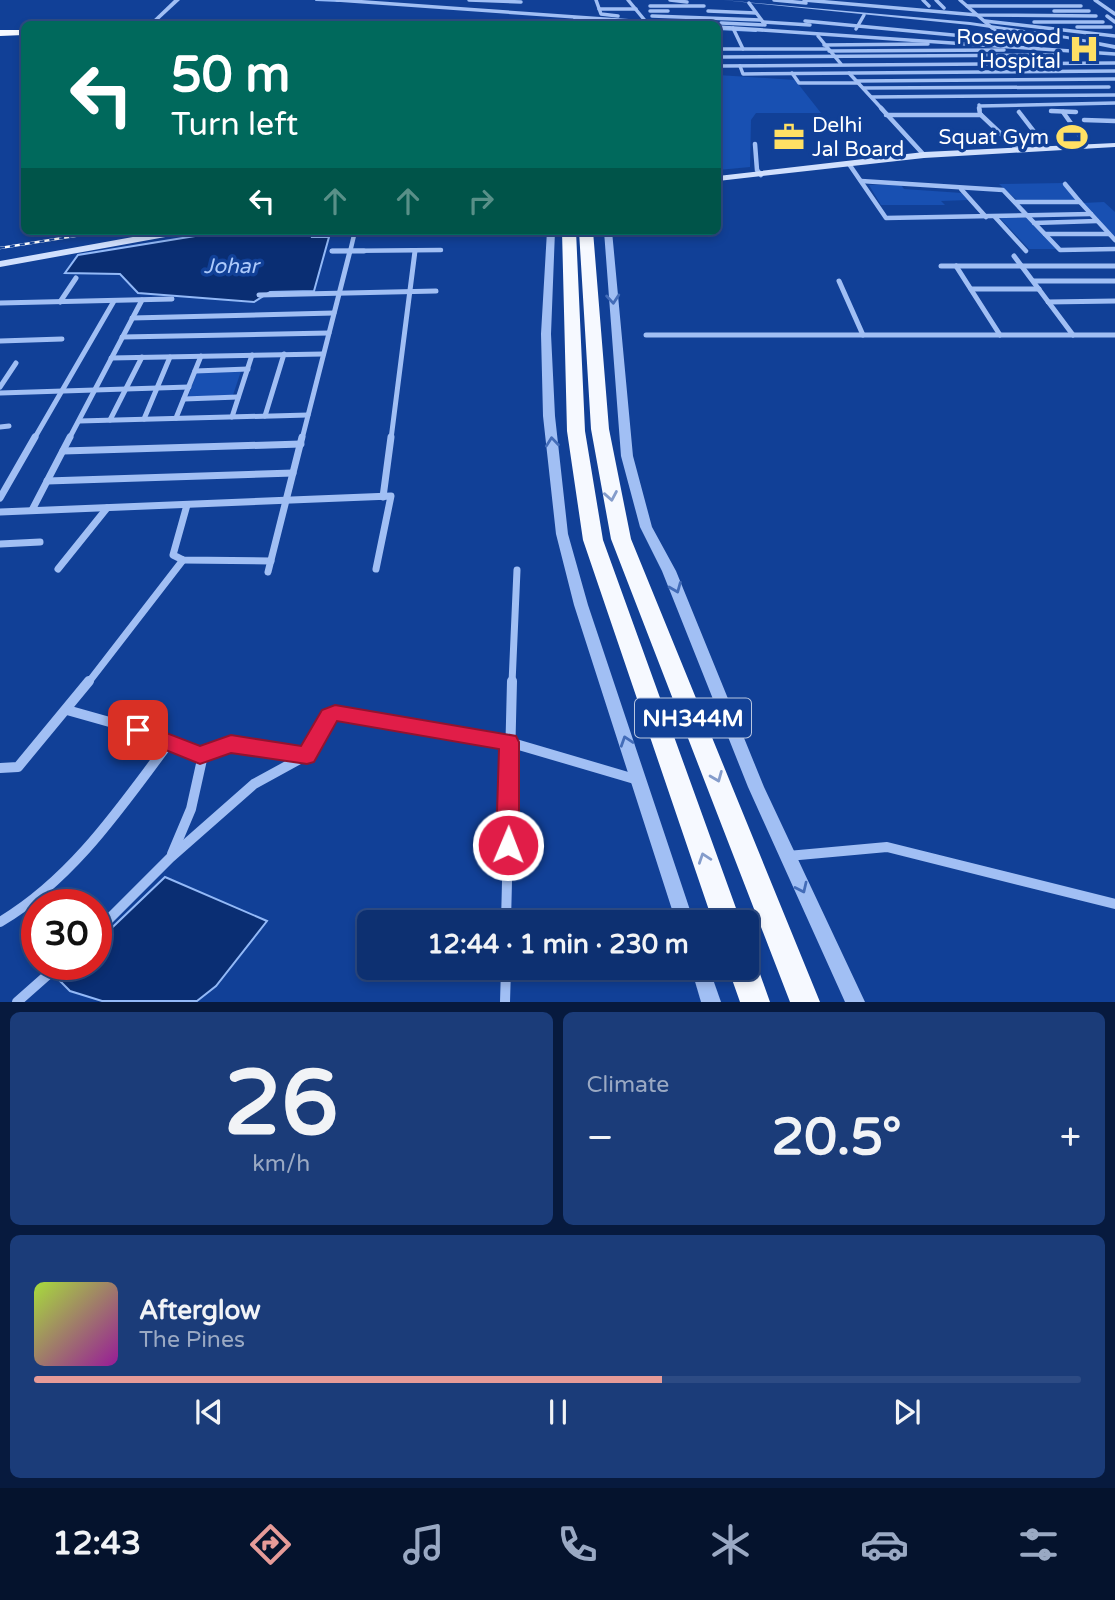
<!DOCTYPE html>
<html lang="en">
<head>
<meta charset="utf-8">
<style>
	body { margin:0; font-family:"Varela Round",sans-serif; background:#1b3c79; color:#f1f3f6; height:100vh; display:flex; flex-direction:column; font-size:26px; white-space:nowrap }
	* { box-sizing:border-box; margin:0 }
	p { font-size:23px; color:#9aa9c3 }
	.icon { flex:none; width:38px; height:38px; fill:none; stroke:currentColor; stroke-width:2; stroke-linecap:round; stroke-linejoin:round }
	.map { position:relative; height:1002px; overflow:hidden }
	.drawer { display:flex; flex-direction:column; gap:10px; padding:10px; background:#071a3e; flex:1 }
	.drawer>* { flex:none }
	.hud { position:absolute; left:21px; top:21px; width:700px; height:214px; border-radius:10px; box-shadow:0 4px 10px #0003,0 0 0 2px #2d4b84; background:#00695c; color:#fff; overflow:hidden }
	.speed { position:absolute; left:21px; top:889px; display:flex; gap:14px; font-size:35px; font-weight:700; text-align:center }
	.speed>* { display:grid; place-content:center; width:91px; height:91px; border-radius:50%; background:#0d3071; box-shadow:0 4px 10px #0003,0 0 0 2px #2d4b84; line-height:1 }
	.speed .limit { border:10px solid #d22; background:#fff; color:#111 }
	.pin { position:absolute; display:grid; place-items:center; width:60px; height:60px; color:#fff; margin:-30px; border-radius:14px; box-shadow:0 4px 10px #0006 }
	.me { position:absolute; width:77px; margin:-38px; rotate:1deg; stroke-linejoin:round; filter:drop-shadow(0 0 5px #0008) }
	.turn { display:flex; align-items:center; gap:24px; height:147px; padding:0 35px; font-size:32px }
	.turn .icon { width:91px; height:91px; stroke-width:2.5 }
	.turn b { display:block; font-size:49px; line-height:60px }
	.lanes { display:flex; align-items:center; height:66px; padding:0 35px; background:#0003; justify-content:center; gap:35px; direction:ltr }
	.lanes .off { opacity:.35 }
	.big { font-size:52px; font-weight:700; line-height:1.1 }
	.drawer .widget { flex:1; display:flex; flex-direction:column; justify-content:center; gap:10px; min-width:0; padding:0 24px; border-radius:10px; background:#1b3c79 }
	.drawer .dial { align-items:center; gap:0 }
	.dial b { font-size:91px; line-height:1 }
	.song { display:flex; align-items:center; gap:21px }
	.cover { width:84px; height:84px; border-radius:10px; background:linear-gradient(135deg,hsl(80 70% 55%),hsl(300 70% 35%)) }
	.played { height:7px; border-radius:4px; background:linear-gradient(90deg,#e69b98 60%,#2d4b84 60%) }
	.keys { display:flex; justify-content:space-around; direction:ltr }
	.heat { display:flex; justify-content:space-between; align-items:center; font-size:38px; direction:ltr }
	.drawer .tiles { flex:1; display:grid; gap:10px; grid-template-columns:1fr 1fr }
	.widget:last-child { grid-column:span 2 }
	.trip { position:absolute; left:357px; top:910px; width:402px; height:70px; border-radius:10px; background:#0d3071; box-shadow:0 4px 10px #0003,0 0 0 2px #2d4b84; font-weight:700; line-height:70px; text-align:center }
	.dock { display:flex; height:112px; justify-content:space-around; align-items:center; background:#05132d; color:#9aa9c3 }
	.dock .icon { width:49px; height:49px }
	.dock .current { color:#e69b98 }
	.dock b { font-size:32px; color:#f1f3f6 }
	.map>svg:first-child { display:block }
	.green { fill:#1850b2 }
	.water { fill:#0a2e73; stroke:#93b9f7; stroke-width:2 }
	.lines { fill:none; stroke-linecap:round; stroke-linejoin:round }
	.stream { stroke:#93b9f7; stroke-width:2 }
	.minor-far4 { stroke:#a1bff4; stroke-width:3.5 }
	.minor-far3 { stroke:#a1bff4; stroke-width:4.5 }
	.minor-far2 { stroke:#a1bff4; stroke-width:5 }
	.minor-far1 { stroke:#a1bff4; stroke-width:7 }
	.minor { stroke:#a1bff4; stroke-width:10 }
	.tertiary { fill:#a1bff4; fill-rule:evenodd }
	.secondary { fill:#d1e0fd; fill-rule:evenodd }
	.trunk { fill:#f6f9ff; fill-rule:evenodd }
	.rail-casing { stroke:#fff; stroke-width:2.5 }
	.rail { stroke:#114097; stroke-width:2; stroke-dasharray:5; stroke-linecap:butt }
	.oneway { stroke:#436cb8 }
	.oneway2 { stroke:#849ccb }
	.route { fill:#e11d48; stroke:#92132f; stroke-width:2 }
	.labels { text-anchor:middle; stroke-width:7; stroke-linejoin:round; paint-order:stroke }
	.far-poi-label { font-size:21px; fill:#fff; stroke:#114097; text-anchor:end }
	.far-water-label { font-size:21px; font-style:italic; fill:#adcafb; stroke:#114097 }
	.shield { fill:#114097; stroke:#b8c6e0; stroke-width:2 }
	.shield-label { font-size:23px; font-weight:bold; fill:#fff }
</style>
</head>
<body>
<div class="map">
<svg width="1115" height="1002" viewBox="0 0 1115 1002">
	<rect width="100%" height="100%" fill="#114097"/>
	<g class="green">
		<path d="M718,75L795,80L821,113H756L751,120L750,167L718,170Z"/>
		<path d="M1064,183L1083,202H1019L999,184Z"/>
		<path d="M869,185H901L904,189L962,193L968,200L941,201L945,205H881Z"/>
		<path d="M1104,202L1115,212V237L1083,203Z"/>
		<path d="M1000,218H1028L1057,249H1029Z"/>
		<path d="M241,371L233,395L188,397L197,372Z"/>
	</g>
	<g class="water">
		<path d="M226,231H313L312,237H329L314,291L270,292L254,302L138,293L120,274L65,273L78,255Z"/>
		<path d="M165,877L267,921L216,986L197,1001H102L70,991L58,979L73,964H96V943Z"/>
	</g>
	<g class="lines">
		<g class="stream">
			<path d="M316,0L339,1"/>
			<path d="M574,19L649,24"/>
			<path d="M718,29L756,31"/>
		</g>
		<g class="minor-far4">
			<path d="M337,0L675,24"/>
			<path d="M469,0L521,2"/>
			<path d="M596,0L601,14L618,16"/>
			<path d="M628,0L647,23"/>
			<path d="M670,0L687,2"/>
			<path d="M774,0L806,3"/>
			<path d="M804,0L977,15L1096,16"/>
			<path d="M923,0L929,6"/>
			<path d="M936,0L944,8"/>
			<path d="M960,0L1007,41"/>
			<path d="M1095,0L1115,14"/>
			<path d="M749,3L763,22"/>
			<path d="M650,6H704"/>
			<path d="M967,6H1081"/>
			<path d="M599,9H636"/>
			<path d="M650,11H668"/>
			<path d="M708,11L756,13"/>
			<path d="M1054,11H1089"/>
			<path d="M652,16L761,20"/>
			<path d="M1107,16L1115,22"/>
			<path d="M805,21L1006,40"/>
			<path d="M985,21L1115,36"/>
			<path d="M763,22L810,25"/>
			<path d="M1034,22H1103"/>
			<path d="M721,23L765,25"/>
			<path d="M718,27L1115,54"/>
			<path d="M1077,27H1111"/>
			<path d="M733,28L743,49"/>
			<path d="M856,29L864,15"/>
			<path d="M818,36L841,64"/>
			<path d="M824,45L928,44"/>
			<path d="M718,49H827"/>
			<path d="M829,51L1004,50"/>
			<path d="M719,57L1058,55"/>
			<path d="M718,66L1115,63"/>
			<path d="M740,66L743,74L1115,71"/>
			<path d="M792,73L799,83H859"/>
			<path d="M849,73L883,110"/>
			<path d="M857,81L1115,79"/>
			<path d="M864,88L1109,87"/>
			<path d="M872,97L1115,95"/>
			<path d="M979,105L980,110"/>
			<path d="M980,106L1115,103"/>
		</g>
		<g class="minor-far3">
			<path d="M881,108L924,155"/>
			<path d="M979,108L980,114L1016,148"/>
			<path d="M1051,111L1076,112"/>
			<path d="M1019,112L1046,147"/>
			<path d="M1063,112L1087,146"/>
			<path d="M886,115H981"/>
			<path d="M1084,120L1115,121"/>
			<path d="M755,144L757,170L761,175"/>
			<path d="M849,164L886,218L1091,214"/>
			<path d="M861,181L1003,190L1060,250L1115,249"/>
			<path d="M1065,184L1080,202"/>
			<path d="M961,189L986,217"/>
			<path d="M1015,202H1080L1115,240"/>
			<path d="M995,217L1026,251"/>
			<path d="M1034,223L1097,221"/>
			<path d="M1045,234H1109"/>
			<path d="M332,251L441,250"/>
			<path d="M350,252L355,231"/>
		</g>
		<g class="minor-far2">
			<path d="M332,251H364"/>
			<path d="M1014,256L1073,335"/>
			<path d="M941,266H1115"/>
			<path d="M956,266L1000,335"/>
			<path d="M839,281L863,335"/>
			<path d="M1034,281H1115"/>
			<path d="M971,289H1039"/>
			<path d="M259,295L436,291"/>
			<path d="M60,302L76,278"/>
			<path d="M1048,302L1115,301"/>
			<path d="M0,303L172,299"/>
			<path d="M132,318L334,313"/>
			<path d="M646,335H1115"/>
			<path d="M122,337L329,333"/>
			<path d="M0,341L62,339"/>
			<path d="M111,358L323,354"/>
			<path d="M195,371L248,369"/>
			<path d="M0,387L16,363"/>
			<path d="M0,393L189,387"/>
			<path d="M184,399L238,397"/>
			<path d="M265,416L284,354"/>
			<path d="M232,417L252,355"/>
			<path d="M176,418L201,356"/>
			<path d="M144,419L170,357"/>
			<path d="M110,420L142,357"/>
			<path d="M79,421L308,415"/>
			<path d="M0,427L9,426"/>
			<path d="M34,439L114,301"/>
			<path d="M69,439L142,300"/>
			<path d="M302,439L350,251"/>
			<path d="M391,439L415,251"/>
		</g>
		<g class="minor-far1">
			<path d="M63,451L301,444"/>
			<path d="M47,481L293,473"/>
			<path d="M383,497L391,437"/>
			<path d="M0,498L35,437"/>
			<path d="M187,505L173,555L183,560L271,561"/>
			<path d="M32,510L70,437"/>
			<path d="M0,512L391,496L376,569"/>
			<path d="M0,544L40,542"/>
			<path d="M58,569L107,508"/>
			<path d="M268,572L302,437"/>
			<path d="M88,683L183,560"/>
			<path d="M512,683L517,570"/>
		</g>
		<g class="minor">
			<path d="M67,710L138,730L200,755L231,744L306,755"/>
			<path d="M0,768L18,767L89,681"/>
			<path d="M172,854L191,809L203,755"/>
			<path d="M788,856L887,847L1115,904"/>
			<path d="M0,922C71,880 119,810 168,744"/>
			<path d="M506,922L512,681"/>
			<path d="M96,932L170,858L254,784L307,755L329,716L335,713L509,742L638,780"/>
			<path d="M17,1002L60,964"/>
			<path d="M505,1002L506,968"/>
		</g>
		<g class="tertiary">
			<path d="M174,0H180L154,24H149Z"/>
			<path d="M723,0L970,22L1067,36L1115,45V49L1067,39L970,25Z"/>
			<path d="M547,231H555L551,334L555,416L568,534L588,605L694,922H676L574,605L556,534L543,416L541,334Z"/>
			<path d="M604,231H612L633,456L652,527L676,571L764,787L865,1002H845L748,787L662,571L640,527L621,456Z"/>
			<path d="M691,968H709L721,1002H701Z"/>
		</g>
		<g class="secondary">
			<path d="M1115,143V147L924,158L718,181V176L924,152Z"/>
			<path d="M166,231H187L182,234L0,267V261Z"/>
		</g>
		<g class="trunk">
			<path d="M0,30H24V35L0,36Z"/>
			<path d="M562,231H576L585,431L603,540L741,922H713L583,540L567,431Z"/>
			<path d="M579,231H593L609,429L631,539L820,1002H790L611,539L591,429Z"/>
			<path d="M747,955L754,957L770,1002H740L728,968H747Z"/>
		</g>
		<g class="rail-casing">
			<path id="rail" d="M0,248L106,231"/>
		</g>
		<use href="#rail" class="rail"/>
	</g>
	<defs><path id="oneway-chevron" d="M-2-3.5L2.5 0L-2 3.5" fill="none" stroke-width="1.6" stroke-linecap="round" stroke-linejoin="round" transform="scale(1.75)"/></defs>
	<g class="oneway">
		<use href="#oneway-chevron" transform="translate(613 299) rotate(85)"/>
		<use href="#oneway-chevron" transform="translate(552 442) rotate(-96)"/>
		<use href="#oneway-chevron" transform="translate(676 588) rotate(68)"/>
		<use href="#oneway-chevron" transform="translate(626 741) rotate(-108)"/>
		<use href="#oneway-chevron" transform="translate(802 888) rotate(65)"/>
	</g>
	<g class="oneway2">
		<use href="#oneway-chevron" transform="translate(611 496) rotate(80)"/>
		<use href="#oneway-chevron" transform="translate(717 777) rotate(68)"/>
		<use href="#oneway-chevron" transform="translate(704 858) rotate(-109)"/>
	</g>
	<path class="route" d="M335,705L516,736L519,742V845L515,852L508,855L500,852L496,845L499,749L337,721L314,762L307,764L231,753L200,764L131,736L128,730L131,725L138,722L200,746L231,735L301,746L322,710Z"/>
	<defs>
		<g id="hospital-bare" transform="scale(2.415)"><path d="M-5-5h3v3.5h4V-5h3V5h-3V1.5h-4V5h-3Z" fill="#ffe064" stroke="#114097" stroke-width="2.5" paint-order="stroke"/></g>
		<g id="office-bare" transform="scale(2.415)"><path d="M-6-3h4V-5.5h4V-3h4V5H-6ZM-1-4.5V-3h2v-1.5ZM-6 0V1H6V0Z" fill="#ffe064" stroke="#114097" stroke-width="2.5" paint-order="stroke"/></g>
		<g id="stadium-bare" transform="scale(2.415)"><path d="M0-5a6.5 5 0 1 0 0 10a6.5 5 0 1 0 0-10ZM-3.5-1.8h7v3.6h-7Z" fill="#ffe064" stroke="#114097" stroke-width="2.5" paint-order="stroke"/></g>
	</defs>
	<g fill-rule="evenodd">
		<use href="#hospital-bare" x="1084" y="49"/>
		<use href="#office-bare" x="789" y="137"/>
		<use href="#stadium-bare" x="1072" y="137"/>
	</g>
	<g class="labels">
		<g class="far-poi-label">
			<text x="1061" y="44">Rosewood<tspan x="1061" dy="24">Hospital</tspan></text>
			<text x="812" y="132" text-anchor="start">Delhi<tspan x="812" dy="24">Jal Board</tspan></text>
			<text x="1049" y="144">Squat Gym</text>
		</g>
		<g class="far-water-label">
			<text x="231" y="273">Johar</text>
		</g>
		<rect class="shield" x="635" y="698.5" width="116" height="39" rx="5"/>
		<g class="shield-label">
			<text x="693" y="726">NH344M</text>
		</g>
	</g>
</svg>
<div class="speed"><div class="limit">30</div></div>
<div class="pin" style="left:138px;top:730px;background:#d93025"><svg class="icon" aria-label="arrive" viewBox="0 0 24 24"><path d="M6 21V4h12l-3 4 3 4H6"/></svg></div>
<svg class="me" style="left:508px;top:845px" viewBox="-20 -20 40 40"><circle r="17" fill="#e11d48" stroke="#fff" stroke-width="3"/><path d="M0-11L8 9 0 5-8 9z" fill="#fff"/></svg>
<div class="trip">12:44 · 1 min · 230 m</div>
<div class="hud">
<div class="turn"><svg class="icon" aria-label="left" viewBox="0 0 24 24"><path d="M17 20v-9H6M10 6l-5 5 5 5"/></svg><div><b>50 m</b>Turn left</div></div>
<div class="lanes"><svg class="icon" aria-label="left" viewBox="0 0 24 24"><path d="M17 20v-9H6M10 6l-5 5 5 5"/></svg><svg class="icon off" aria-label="ahead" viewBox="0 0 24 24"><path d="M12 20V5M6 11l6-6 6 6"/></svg><svg class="icon off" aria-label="ahead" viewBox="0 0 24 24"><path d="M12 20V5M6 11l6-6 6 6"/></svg><svg class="icon off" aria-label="right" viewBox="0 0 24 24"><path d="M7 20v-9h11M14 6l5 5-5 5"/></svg></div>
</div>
</div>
<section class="drawer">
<div class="tiles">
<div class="widget dial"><b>26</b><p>km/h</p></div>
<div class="widget"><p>Climate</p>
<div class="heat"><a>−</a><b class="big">20.5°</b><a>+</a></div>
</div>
<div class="widget">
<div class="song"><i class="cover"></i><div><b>Afterglow</b><p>The Pines</p></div></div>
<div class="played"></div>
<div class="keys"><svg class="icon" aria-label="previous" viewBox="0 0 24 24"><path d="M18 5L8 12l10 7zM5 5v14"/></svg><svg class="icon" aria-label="pause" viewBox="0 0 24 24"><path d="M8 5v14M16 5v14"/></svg><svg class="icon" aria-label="next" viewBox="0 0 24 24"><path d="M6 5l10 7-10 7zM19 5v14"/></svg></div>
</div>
</div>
</section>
<nav class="dock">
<b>12:43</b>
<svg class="icon current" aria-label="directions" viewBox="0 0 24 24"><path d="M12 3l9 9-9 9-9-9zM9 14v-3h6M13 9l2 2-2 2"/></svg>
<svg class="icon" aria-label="music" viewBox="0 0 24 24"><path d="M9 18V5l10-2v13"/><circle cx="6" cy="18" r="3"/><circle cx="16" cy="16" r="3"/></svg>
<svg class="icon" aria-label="phone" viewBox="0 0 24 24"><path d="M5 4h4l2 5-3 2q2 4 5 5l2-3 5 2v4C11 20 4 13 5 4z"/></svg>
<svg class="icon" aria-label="climate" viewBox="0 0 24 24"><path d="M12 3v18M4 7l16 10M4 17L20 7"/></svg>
<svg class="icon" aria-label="car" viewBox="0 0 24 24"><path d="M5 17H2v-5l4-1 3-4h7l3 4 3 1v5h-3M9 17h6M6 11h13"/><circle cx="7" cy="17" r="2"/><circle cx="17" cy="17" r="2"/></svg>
<svg class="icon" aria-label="filters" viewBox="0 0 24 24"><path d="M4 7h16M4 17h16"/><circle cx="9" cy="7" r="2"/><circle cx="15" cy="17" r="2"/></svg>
</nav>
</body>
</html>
